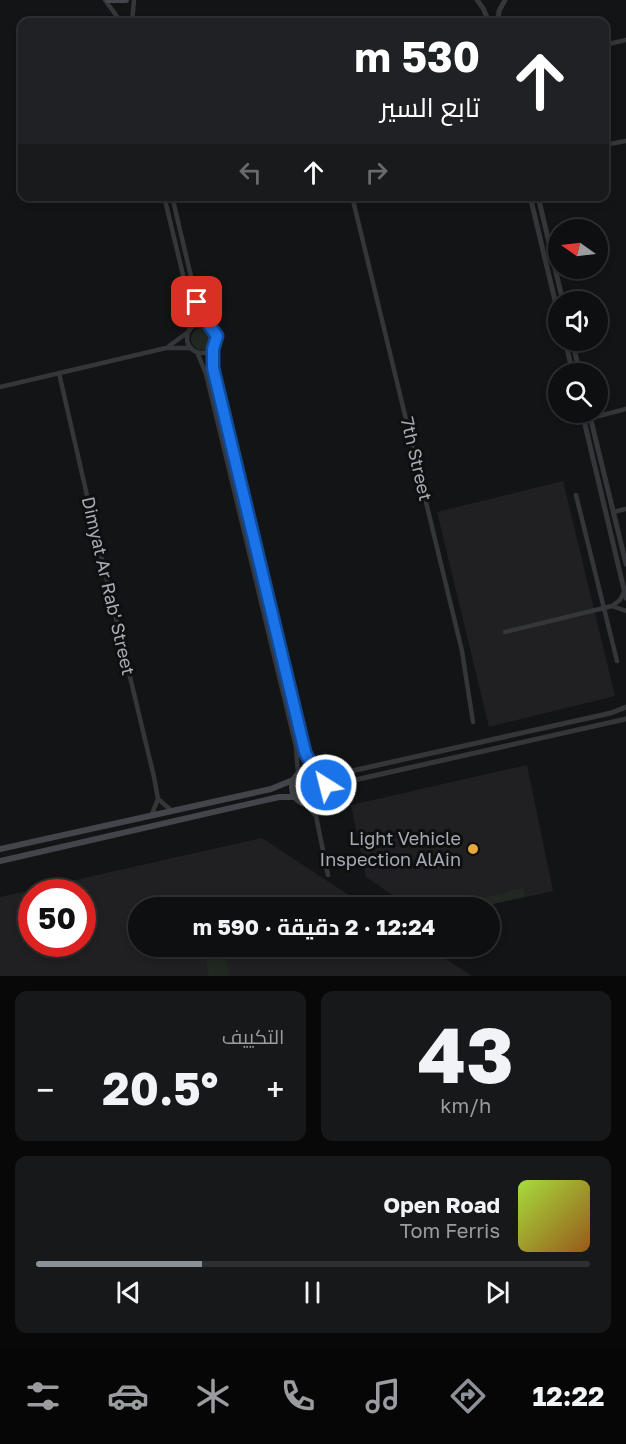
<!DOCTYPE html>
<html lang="ar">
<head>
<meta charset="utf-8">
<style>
	body { margin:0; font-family:"Golos Text",Cairo,sans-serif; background:#171819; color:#f1f3f6; direction:rtl; height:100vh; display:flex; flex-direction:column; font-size:22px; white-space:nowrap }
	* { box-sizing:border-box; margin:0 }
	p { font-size:20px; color:#9b9c9f }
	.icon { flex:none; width:33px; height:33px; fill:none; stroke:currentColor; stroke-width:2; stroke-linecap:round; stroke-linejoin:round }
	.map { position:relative; height:976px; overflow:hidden; direction:ltr }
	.details { display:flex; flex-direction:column; gap:15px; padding:15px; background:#080809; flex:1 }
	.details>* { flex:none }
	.hud { position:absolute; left:18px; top:18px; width:591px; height:183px; border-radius:12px; box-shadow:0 3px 9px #0003,0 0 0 2px #2e2f30; direction:rtl; background:#202124; color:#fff; overflow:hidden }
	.needle { width:39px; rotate:284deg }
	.tools { position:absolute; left:548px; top:219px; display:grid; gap:12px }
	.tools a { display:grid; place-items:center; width:60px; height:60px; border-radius:50%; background:#0e0f10; box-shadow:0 3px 9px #0003,0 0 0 2px #2e2f30; font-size:30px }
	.speed { position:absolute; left:18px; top:879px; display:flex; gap:12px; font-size:30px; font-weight:700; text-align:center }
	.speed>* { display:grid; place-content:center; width:78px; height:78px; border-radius:50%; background:#0e0f10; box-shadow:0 3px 9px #0003,0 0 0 2px #2e2f30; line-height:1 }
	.speed .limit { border:9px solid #d22; background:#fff; color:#111 }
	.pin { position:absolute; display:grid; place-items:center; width:51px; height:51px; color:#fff; margin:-26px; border-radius:12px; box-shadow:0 3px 9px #0006 }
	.me { position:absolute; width:66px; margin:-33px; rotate:324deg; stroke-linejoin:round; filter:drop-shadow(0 0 4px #0008) }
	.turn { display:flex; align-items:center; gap:21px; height:126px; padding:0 30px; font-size:27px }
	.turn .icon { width:78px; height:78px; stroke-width:2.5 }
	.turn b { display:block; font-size:42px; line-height:51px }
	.lanes { display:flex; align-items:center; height:57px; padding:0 30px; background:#0003; justify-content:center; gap:30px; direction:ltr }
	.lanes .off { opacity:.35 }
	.big { font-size:45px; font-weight:700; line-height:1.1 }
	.details .tile { flex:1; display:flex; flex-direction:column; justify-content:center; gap:9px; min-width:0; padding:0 21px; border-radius:12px; background:#171819 }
	.details .dial { align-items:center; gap:0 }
	.dial b { font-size:78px; line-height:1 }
	.song { display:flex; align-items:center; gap:18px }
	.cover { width:72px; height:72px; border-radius:9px; background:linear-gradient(135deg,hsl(80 70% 55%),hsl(30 70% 35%)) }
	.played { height:6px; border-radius:3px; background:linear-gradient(90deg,#8c9099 30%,#2e2f30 30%) }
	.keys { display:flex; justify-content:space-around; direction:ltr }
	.heat { display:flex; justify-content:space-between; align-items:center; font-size:33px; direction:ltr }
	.details .tiles { flex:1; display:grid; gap:15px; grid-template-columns:1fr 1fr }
	.tile:last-child { grid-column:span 2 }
	.trip { position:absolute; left:128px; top:897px; width:372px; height:60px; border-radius:30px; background:#0e0f10; box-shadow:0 3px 9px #0003,0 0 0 2px #2e2f30; font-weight:700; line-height:60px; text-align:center; direction:rtl }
	.dock { display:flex; height:96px; justify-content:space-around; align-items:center; background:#060606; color:#9b9c9f }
	.dock .icon { width:42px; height:42px }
	.dock .current { color:#8c9099 }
	.dock b { font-size:27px; color:#f1f3f6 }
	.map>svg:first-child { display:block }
	.built { fill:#202022; fill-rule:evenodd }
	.green { fill:#202821 }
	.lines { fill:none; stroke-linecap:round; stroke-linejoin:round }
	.minor { stroke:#35363a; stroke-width:4.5 }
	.tertiary { stroke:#35363a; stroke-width:5 }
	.secondary { stroke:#43454a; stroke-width:6 }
	.route-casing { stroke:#114b97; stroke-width:15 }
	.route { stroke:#1a73e8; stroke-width:10 }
	.poi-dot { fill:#e6a73b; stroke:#0f0f10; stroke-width:2 }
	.labels { text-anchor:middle; stroke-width:6; stroke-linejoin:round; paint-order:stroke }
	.street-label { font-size:18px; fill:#a6abb5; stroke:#0f0f10 }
	.poi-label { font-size:18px; fill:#a6abb5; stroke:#0f0f10; text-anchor:end }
</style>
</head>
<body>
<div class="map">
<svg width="626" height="976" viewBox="0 0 626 976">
	<rect width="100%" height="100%" fill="#131415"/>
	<g class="built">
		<path d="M563,481L615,696L489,727L437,512Z"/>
		<path d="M527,765L553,891L479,907H410L366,877L351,805Z"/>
		<path d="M262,838L367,907L138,908V946L427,947L472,976H0V897ZM32,892H82V944H32Z"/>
	</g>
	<g class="green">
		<circle cx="202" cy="339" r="11"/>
		<path d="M523,888L525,897L479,907H466L465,902Z"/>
		<path d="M205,949L207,954L224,951L230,976H209L204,951Z"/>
	</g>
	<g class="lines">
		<g class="minor">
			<path d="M105,0L121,22"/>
			<path d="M132,22L134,0"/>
			<path d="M604,45L626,40"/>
			<path d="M604,145L626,141"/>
			<path d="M164,196L191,308L190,330"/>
			<path d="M172,196L197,302L209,325"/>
			<path d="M352,196L462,651L473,722"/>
			<circle cx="202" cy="338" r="15"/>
			<path d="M169,346L188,332"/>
			<path d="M213,349L214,374L305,752L317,771"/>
			<path d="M197,352L206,374L296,747L298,773"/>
			<path d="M59,373L97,539L154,777L158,799L151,816"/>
			<path d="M0,387L166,348H191"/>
			<path d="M591,418L626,409"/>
			<path d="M576,495L617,661"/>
			<path d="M613,512L626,509"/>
			<path d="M612,606L626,611"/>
			<path d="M505,632L612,606L620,600L624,592"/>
			<path d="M158,799L172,811"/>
			<path d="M321,799L316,816L328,875"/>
			<path d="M304,803L316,816"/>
		</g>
		<g class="tertiary">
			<path d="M477,0L483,8L489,22"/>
			<path d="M498,22L499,11L505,0"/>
			<path d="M530,196L558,313"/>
			<path d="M538,196L563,302"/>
			<path d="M565,340L573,374"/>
			<path d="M572,340L580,374"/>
			<path d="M582,412L626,598"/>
			<path d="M589,412L626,564"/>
			<path d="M321,774H338L611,713L626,707"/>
			<path d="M325,793L332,787L346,782L626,719"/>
		</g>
		<g class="secondary">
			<path d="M108,0H126"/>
			<circle cx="309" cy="787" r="17"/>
			<path d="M0,849L271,789L293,780"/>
			<path d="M0,861L279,797H295"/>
		</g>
	</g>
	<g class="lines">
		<g class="route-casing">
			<path id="route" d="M197,302L201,314L217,336L213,349V368L305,752C310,765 322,772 326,785"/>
		</g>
		<use href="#route" class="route"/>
	</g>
	<circle class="poi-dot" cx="473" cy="849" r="6"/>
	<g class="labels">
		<g class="street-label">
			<text transform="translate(416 459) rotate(77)" y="6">7th Street</text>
			<text transform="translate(108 586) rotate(77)" y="6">Dimyat Ar Rab' Street</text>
		</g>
		<g class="poi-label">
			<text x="461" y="845">Light Vehicle<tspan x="461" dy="21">Inspection AlAin</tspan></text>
		</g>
	</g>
</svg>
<div class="tools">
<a><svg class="needle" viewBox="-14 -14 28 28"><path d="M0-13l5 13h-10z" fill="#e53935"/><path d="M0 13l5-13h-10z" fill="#9b9c9f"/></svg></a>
<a><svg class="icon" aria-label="sound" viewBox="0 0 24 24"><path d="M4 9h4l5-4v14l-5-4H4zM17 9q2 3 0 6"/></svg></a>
<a><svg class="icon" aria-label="search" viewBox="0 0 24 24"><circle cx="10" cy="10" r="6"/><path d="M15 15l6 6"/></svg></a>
</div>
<div class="speed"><div class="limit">50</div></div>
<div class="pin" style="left:197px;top:302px;background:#d93025"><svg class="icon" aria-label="arrive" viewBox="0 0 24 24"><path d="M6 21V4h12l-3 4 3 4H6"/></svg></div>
<svg class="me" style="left:326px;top:785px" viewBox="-20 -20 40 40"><circle r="17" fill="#1a73e8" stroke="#fff" stroke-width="3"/><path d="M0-11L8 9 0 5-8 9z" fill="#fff"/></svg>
<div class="trip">12:24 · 2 دقيقة · 590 m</div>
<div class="hud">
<div class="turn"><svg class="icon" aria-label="ahead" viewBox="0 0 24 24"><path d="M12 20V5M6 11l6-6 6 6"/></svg><div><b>530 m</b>تابع السير</div></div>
<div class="lanes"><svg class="icon off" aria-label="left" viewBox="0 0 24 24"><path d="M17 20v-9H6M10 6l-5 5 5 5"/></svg><svg class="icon" aria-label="ahead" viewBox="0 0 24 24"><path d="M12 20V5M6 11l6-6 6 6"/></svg><svg class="icon off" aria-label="right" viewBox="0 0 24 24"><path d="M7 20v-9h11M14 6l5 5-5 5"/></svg></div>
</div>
</div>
<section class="details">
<div class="tiles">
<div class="tile dial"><b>43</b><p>km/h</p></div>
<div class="tile"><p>التكييف</p>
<div class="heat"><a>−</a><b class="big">20.5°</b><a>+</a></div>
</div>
<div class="tile">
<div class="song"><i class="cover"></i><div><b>Open Road</b><p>Tom Ferris</p></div></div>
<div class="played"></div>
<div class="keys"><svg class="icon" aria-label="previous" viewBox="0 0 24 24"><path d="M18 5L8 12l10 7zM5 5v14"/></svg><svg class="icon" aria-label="pause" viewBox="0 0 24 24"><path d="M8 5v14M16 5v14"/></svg><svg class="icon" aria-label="next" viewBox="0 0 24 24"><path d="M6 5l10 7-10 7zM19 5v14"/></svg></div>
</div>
</div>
</section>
<nav class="dock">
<b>12:22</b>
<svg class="icon current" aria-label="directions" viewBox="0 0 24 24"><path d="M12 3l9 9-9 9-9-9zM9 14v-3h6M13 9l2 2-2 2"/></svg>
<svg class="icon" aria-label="music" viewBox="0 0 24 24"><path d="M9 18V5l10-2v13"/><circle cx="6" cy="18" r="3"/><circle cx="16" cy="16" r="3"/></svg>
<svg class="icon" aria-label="phone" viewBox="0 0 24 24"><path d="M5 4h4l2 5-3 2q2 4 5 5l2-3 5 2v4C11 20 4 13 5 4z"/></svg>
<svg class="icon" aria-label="climate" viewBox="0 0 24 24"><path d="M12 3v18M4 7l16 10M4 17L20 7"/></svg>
<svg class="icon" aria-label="car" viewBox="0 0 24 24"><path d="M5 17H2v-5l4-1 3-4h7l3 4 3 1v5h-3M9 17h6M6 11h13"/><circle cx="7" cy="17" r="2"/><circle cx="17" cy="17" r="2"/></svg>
<svg class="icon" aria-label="filters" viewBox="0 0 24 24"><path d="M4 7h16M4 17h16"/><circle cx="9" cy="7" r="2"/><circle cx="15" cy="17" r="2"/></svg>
</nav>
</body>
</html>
